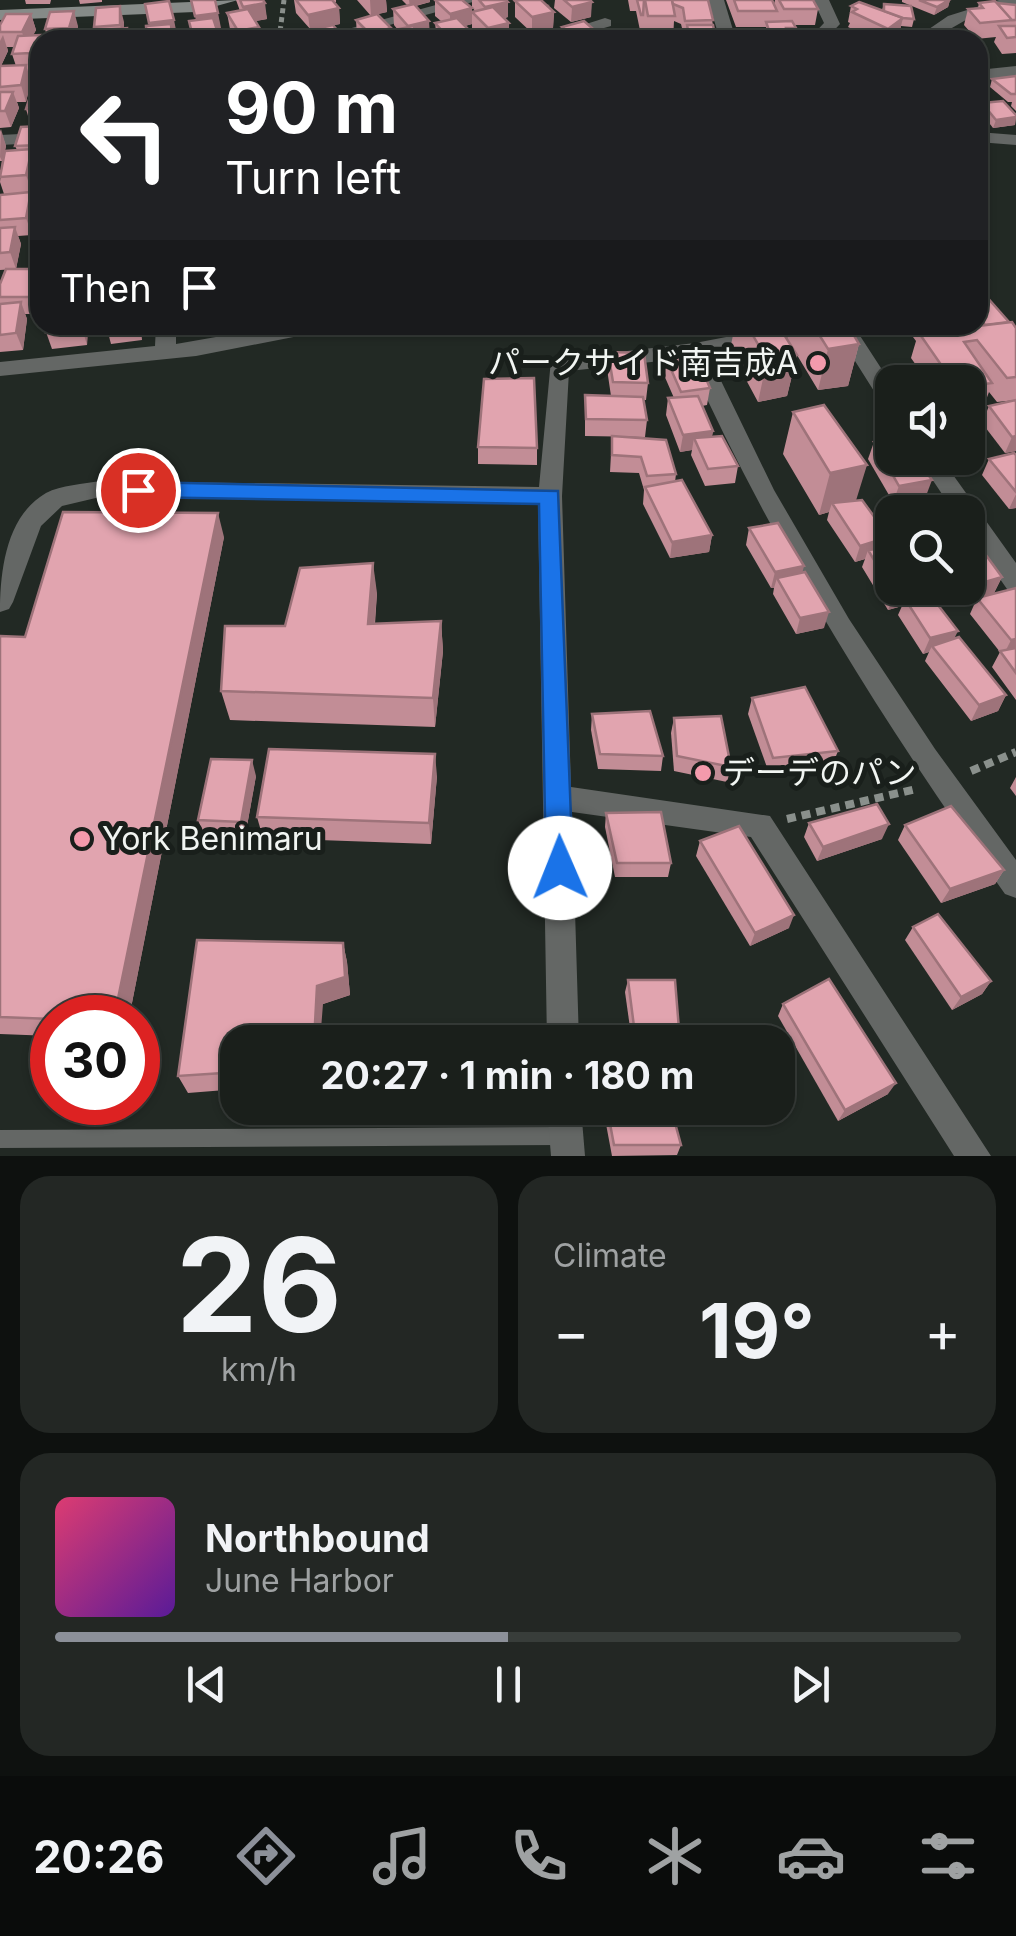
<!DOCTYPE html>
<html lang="en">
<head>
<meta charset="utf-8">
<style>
	body { margin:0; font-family:Inter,"Noto Sans JP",sans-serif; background:#232724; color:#f1f3f6; height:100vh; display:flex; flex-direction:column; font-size:38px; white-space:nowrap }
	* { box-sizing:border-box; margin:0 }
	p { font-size:32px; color:#9fa2a3 }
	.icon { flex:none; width:55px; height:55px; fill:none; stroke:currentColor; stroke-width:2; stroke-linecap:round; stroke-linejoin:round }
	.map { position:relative; height:1156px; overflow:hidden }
	.drawer { display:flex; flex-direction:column; gap:20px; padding:20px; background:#0e110f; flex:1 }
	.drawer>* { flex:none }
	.banner { position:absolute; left:30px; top:30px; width:958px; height:305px; border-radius:30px; box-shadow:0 2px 8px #0004,0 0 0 2px #383d3a; background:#202124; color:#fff; overflow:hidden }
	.fabs { position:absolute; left:875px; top:365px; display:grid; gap:20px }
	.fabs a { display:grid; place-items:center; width:110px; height:110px; border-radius:20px; background:#1a1f1b; box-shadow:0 2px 8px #0004,0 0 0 2px #383d3a; font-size:50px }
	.speed { position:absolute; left:30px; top:995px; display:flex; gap:20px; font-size:50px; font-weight:700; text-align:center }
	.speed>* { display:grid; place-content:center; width:130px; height:130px; border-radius:50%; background:#1a1f1b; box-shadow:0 2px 8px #0004,0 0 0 2px #383d3a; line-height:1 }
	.speed .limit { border:15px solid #d22; background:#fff; color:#111 }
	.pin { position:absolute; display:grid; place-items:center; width:85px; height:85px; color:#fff; margin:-42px; border:5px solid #fff; border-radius:50%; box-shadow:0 2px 10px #0007 }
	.me { position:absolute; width:110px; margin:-55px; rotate:359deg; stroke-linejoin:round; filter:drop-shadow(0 0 8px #0008) }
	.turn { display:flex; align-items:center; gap:35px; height:210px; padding:0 30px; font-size:45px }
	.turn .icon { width:130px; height:130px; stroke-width:2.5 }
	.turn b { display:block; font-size:70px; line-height:85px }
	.then { display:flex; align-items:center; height:95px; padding:0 30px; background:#0003; gap:20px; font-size:38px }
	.big { font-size:75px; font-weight:700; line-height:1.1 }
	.drawer .widget { flex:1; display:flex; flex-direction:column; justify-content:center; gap:15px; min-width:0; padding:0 35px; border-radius:30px; background:#232724 }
	.drawer .dial { align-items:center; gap:0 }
	.dial b { font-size:130px; line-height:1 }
	.song { display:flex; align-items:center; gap:30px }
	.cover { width:120px; height:120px; border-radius:15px; background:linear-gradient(135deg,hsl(340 70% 55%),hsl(270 70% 35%)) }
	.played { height:10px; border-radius:5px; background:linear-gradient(90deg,#8c9099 50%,#383d3a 50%) }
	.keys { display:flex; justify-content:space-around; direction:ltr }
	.heat { display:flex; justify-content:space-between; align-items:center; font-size:55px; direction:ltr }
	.drawer .tiles { flex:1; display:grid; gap:20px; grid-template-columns:1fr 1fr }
	.widget:last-child { grid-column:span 2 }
	.trip { position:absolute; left:220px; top:1025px; width:575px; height:100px; border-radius:30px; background:#1a1f1b; box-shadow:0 2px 8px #0004,0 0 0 2px #383d3a; font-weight:700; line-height:100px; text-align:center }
	.tab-bar { display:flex; height:160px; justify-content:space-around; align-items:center; background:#0a0c0b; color:#9fa2a3 }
	.tab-bar .icon { width:70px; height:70px }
	.tab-bar .selected { color:#8c9099 }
	.tab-bar b { font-size:45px; color:#f1f3f6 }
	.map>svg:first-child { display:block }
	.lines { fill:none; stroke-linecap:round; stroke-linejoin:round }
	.path-far1 { stroke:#8a908c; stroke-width:5; stroke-dasharray:5 4; stroke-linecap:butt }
	.path { stroke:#8a908c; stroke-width:8; stroke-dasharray:9 6; stroke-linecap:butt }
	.lane { fill:#646765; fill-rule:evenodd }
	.street { fill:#646765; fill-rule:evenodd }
	.secondary { fill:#868b88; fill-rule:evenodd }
	.wall { fill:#c28d96; fill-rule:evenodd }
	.shaded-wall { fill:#9e737a }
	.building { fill:#e1a4af; stroke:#9e737a; stroke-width:2.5 }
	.route { fill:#1a73e8; stroke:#114b97; stroke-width:2.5 }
	.poi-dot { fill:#f39aac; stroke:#191f1b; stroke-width:4 }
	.labels { text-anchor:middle; stroke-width:10; stroke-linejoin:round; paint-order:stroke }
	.poi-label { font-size:32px; fill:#f1f5f2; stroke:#191f1b; text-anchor:start }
</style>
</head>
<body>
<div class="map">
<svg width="1016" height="1156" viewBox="0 0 1016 1156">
	<rect width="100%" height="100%" fill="#222924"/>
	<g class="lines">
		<path class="path-far1" d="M279,40L284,0"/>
		<g class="path">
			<path d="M971,771L1016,752"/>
			<path d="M787,819L916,789"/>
		</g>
		<path class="lane" d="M564,1127L571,1129L573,1136L571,1143L564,1145L0,1148V1130Z"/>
		<g class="street">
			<path d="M454,0H480L335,40H308Z"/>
			<path d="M708,0H724L736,40H720Z"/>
			<path d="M813,0H829L840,24L825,40H808L824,23Z"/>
			<path d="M999,0H1016V7L971,17L931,40H913L948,16Z"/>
			<path d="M605,18L611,20V26L562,40H536Z"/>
			<path d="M1016,66V76L978,80V70Z"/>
			<rect x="0" y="72" width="40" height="10"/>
			<path d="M978,132L1016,135V145L978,142Z"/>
			<path d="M40,133V143L0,145V135Z"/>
			<path d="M40,199V211L0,213V201Z"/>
			<path d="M156,325H176V344L285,325H329L319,332L196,356L0,376V362L155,346Z"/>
			<path d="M789,325H853L892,385V409L884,407L833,326L823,332L708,354L774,490L849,619L935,749L1016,860V898L1005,894C884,724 774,549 688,358L569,371L562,496L571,787L770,816L991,1156H954L751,837L572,812L579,1042H547L538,504L100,497L62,506L41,526L13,602L9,609L0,612C0,571 6,516 46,493C61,485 84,484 100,481L539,487L551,360L695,343Z"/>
			<path d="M918,458H941L1016,563V592L1007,589L968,533V512H954Z"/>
			<path d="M547,1108H581L585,1156H551Z"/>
		</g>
		<path class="secondary" d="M238,0L195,12L0,20V10Z"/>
	</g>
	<g class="wall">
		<path d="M25,0H51L50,4H26Z"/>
		<path d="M79,0H102V2L80,4Z"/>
		<path d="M236,0H263L267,19L255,21L261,40H237L230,29L227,13L240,11Z"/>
		<path d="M294,0H336V2H334L339,8L340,24L329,26L345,40H312L311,30L296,13Z"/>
		<path d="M357,0H386L387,12L377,14L391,28V31L398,30L394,25L393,9L408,6L402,0H430V2L416,6L430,37L424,38L426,40H362L357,35L356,20L371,16Z"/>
		<path d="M435,0L472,8V12L475,11L472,7V0H506L508,17L505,18L509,38L484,40L472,28V24L465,26L472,33V40H437L435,23L441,21L435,16Z"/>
		<path d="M555,0H590L591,17L571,22L554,8Z"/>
		<path d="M628,0H708L716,40H685L686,36H684L681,24L674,21L673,40H642L636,11H630Z"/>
		<path d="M726,0H772L774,4L775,0H813L818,9L815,25H795L796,28L795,36H787L786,40H768L766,27H736Z"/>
		<path d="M902,0H950L948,7L934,15L902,2Z"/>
		<path d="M515,1L550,5L547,6L554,12L553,28L532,33L515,17Z"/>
		<path d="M979,3L1016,5V53L1002,54L994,42L996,37L976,39L964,25L968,9L978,8Z"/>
		<path d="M884,4L914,19L912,27L901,26L899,34L891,40H874L848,27L850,23L848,22L851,6L882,10Z"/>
		<path d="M31,14L36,30L33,35L40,40V59L34,69L28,70L31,81L26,102H17L19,108L11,127L0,128V25ZM7,47H14L12,54L16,66H1L8,51Z"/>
		<path d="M124,22V29L127,28L130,40H98L94,27Z"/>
		<path d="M78,26L77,32L87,40H48L45,29Z"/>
		<path d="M562,27L600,40H527L528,36L562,40Z"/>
		<path d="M1016,76V111L1011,106L1012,102H1008L990,87L992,79Z"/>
		<path d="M978,80L988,94L986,102L1016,115L1015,125L993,128L980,111L982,103L978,104Z"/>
		<path d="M40,90V125L31,126L26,109Z"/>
		<path d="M40,126V161L36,162L37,166L32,192L4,194L0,182L2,161H0V129L6,146L5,151L17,150L15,146Z"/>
		<path d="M31,192L37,209L32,235L18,236L21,244L16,269L0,270V195Z"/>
		<path d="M40,223V267L35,251Z"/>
		<path d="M40,269V302L36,314H25L27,319L23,350L0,352V284Z"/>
		<path d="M978,297L1016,328V400L997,402L989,392L983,408L968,410V382H928L911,358L916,341L904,325H954L952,329L976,326L975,325H978Z"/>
		<path d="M88,325L87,345L52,349L46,332Z"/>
		<path d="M106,325H142V340L111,344Z"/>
		<path d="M735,325H778L787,339L790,325H848L859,344L848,386L818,390L797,355L787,396L758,402L730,350Z"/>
		<path d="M608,352L648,383L646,400H644L647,420L645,437L585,436V395L611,396L607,369Z"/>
		<path d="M666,358L710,388L707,405L702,406L713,431L712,436L738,466L735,483L705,486L691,455L692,450L680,452L666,415L668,398H674L664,375Z"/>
		<path d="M1016,400V451L1005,453L982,423L989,406Z"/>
		<path d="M793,412L856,500L886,548L927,593L955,638L1006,695L998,711L971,721L925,661L929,652L923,654L898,615L902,606L888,610L862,567L865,559L855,562L827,520L829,512L819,515L783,454Z"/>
		<path d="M612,436L676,474L675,482L712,535L709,552L670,558L643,504L644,490L639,473L610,472Z"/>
		<path d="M874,442L926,496L893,502L868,459Z"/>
		<path d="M478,447L537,448V465L478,464Z"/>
		<path d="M1016,455V508L1009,509L982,475L989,459Z"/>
		<path d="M749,528L802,572L824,628L796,634L773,594L774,588H771L746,545Z"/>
		<path d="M224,537L129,1018H52V1036L0,1034V636L25,637Z"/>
		<path d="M1002,577L994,593L1016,588V700L992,667L1000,652L970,614L977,598L957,604L946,588H968Z"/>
		<path d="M377,593L375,624L441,621L443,651L435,727L230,720L221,691L285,626Z"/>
		<path d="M752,698L838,751L832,766L769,773L748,714Z"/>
		<path d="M592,714L663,756L661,771L598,769L591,730Z"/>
		<path d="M674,718L731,767L727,782L674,771L671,733Z"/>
		<path d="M256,776L245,837L204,835L198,820Z"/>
		<path d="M437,776L431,844L263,838L257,817Z"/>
		<path d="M1016,777V796L1010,788Z"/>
		<path d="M606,813L671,863L668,877H615L605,827Z"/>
		<path d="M809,823L882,839L817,861L804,837Z"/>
		<path d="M905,825L1004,870L995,884L941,903L898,840Z"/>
		<path d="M700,841L789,928L750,946L696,856Z"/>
		<path d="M913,927L991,981L982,994L952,1010L905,940Z"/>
		<path d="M343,943L347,962L350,995L323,1004L238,1042V1089L188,1093L178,1076Z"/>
		<path d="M628,980L680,1042H632L625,992Z"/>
		<path d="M783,1004L888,1094L838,1121L778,1016Z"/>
		<path d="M603,1108H671L681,1145L677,1155L612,1156Z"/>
	</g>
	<g class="shaded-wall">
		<path d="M370,0H386L387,12L371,16Z"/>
		<path d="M409,0H430V2L410,7Z"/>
		<path d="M950,0L948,7L934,15L937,7Z"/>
		<path d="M508,2V17L486,22L485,7Z"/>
		<path d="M592,2L591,17L571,22L572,7Z"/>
		<path d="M265,3L267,19L246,23L243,7Z"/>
		<path d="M120,6L124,22V40L120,25Z"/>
		<path d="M339,8L340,24L310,30L308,15Z"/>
		<path d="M472,8V24L450,30V14Z"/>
		<path d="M74,11L78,26L75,40H72L69,28Z"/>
		<path d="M554,12L553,28L532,33V17Z"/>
		<path d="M218,13L221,28L198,31L195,16Z"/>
		<path d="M31,14L36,30L27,48L22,32Z"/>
		<path d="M903,18L899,34L891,40H885L888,29Z"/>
		<path d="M174,20L177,35L173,36L174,40L153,39L149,23Z"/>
		<path d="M429,21L430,37L417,40L408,26Z"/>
		<path d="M509,23V38L488,40V28Z"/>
		<path d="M259,27L261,40H240L238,31Z"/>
		<path d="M391,28L390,40H370V34Z"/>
		<path d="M218,33L219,40H194L193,37Z"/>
		<path d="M472,33V40H449V38Z"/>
		<path d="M3,35L8,51L0,68V41Z"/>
		<path d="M40,35L42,40H40V59L34,69L30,53Z"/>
		<path d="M26,65L31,81L26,102L21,85Z"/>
		<path d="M13,92L19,108L11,127L5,111Z"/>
		<path d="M988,94L986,103L978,104V96Z"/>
		<path d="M1016,117L1015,125L993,128L996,120Z"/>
		<path d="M1,129L6,146L2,161L0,157Z"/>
		<path d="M32,149L37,166L32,192L26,175Z"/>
		<path d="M31,192L37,209L32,235L26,218Z"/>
		<path d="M15,227L21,244L16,269L10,252Z"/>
		<path d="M40,269V302L36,314L30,297Z"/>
		<path d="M21,302L27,319L23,350L16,333Z"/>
		<path d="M82,325H88L87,345L82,328Z"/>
		<path d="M137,325H142V340Z"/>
		<path d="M859,344L848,386L818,390L828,349Z"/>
		<path d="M797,355L787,396L758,402L767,360Z"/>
		<path d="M713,431L710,447L694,438L692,450L680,452L683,435Z"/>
		<path d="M1016,436V451L1005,453L1012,437Z"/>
		<path d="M867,465L854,507L832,503L829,512L819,515L830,473Z"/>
		<path d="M932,480L926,496L893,502L899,486Z"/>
		<path d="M1016,494V508L1009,509Z"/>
		<path d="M218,513L224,537L129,1018H114Z"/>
		<path d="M712,535L709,552L670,558L672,542Z"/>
		<path d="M889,537L883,554L868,550L865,559L855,562L860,546Z"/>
		<path d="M373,563L377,593L372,654L368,624Z"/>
		<path d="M804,566L800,582L777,578L774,588H771L775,572Z"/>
		<path d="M1002,577L994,593L957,604L964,588Z"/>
		<path d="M920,588H929L923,602L905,599L902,606L888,610L894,593Z"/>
		<path d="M829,612L824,628L796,634L800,618Z"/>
		<path d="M441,621L443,651L435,727L433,698Z"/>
		<path d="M958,631L950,647L932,646L929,652L923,654L930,638Z"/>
		<path d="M1016,639V653L1003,656L1011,640Z"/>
		<path d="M1006,695L998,711L971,721L979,705Z"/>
		<path d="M435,754L437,776L431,844L429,823Z"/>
		<path d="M252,760L256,776L245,837L241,822Z"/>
		<path d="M889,824L882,839L817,861L823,847Z"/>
		<path d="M1004,870L995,884L941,903L950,889Z"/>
		<path d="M794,915L789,928L750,946L755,933Z"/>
		<path d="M343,943L347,962L350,995L323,1004L320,1042H314L317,986Z"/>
		<path d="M991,981L982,994L952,1010L961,997Z"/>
		<path d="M896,1083L888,1094L838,1121L845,1110Z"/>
	</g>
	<g class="building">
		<path d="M191,0H215L218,13L195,16Z"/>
		<path d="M240,0H263L265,3L243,7Z"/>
		<path d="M296,0H332L339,8L308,15Z"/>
		<path d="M435,0H462L472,8L450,14Z"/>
		<path d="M479,0H506L508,2L485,7Z"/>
		<path d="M520,0H541L554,12L532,17L515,1Z"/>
		<path d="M564,0H590L592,2L572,7Z"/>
		<path d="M637,0H644L643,15H641Z"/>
		<path d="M645,0H672L675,16H648Z"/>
		<path d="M672,0H708L713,20L685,21L683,8L673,4Z"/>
		<path d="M734,0H772L777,11H738Z"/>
		<path d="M779,0H813L818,9H784Z"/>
		<path d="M919,0H949L937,7Z"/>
		<path d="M169,1L174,20L149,23L145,4Z"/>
		<path d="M995,1L1013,20L980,23L968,9L983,8L979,3Z"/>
		<path d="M859,2L903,18L888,29L852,12L857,9L851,6Z"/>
		<path d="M997,3L1016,5V20H1012Z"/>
		<path d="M414,4L429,21L408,26L393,9Z"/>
		<path d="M884,4L911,6L914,19L903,18L884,11Z"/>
		<path d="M120,6V25L94,27L96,8Z"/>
		<path d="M493,7L509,23L488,28L472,12Z"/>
		<path d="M248,9L259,27L238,31L227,13Z"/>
		<path d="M74,11L69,28L45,29L50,12Z"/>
		<path d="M6,14H31L22,32H0V25Z"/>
		<path d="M377,14L391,28L370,34L356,20Z"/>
		<path d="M213,18L218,33L193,37L189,21Z"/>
		<path d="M457,18L472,33L449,38L435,23Z"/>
		<path d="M584,21L600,35L577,40L562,27Z"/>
		<path d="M792,21L796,28H786L787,33H777L780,37L771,36L766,22Z"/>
		<path d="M171,24L172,39L147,40L146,26Z"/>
		<path d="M333,25L345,40H318L311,30Z"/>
		<path d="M687,25H713L716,40H690Z"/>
		<path d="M413,26L426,40H397L390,31Z"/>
		<path d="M999,26H1016V37L1007,38Z"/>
		<path d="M127,28L126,40H102L103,30Z"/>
		<path d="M550,30L562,40H532L528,36Z"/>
		<path d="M84,32L83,40H56L58,33Z"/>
		<path d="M40,35L30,53L12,54L18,36Z"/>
		<path d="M855,36L870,40H851Z"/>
		<path d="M26,65L21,85L0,87V66Z"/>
		<path d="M1016,76V94H1011L992,79Z"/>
		<path d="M978,80L988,94L978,96Z"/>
		<path d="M32,90H40V109H26Z"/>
		<path d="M0,92H13L5,111H0Z"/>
		<path d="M1003,101L1016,115V117L996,120L982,103Z"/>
		<path d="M40,126V145L15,146L21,127Z"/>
		<path d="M32,149L26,175L0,177L5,151Z"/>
		<path d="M31,192L26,218L0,220V195Z"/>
		<path d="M40,223V250L35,251L38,224Z"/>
		<path d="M15,227L10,252L0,253V228Z"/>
		<path d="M6,269H40L30,297H0V284Z"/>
		<path d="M986,296L1009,322L985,325L978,316V297Z"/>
		<path d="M21,302L16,333L0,335V304Z"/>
		<path d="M1012,322L1016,328V377L1007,378L977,340L964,342L992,383L968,386V382H953L919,333Z"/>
		<path d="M47,325H82V328L46,332Z"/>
		<path d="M747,325H778L797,355L767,360Z"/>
		<path d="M813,325H848L859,344L828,349Z"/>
		<path d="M608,352L644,353L648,383L613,382Z"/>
		<path d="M696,355L710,388L681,392L666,358Z"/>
		<path d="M534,378L537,448L478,447L484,379Z"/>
		<path d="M585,395L643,397L647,420L586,419Z"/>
		<path d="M698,396L713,431L683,435L668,398Z"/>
		<path d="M1016,400V436L1012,437L989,406Z"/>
		<path d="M824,405L867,465L830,473L793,412Z"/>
		<path d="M612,436L666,440L676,474L647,476L641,457L612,455Z"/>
		<path d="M722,436L738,466L708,469L694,438Z"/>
		<path d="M892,440V458H916L932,480L899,486L874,442Z"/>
		<path d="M1014,453L1016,455V492L989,459Z"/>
		<path d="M682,480L712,535L672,542L645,487Z"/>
		<path d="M862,500L889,537L860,546L832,503Z"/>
		<path d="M63,512L218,513L114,1018H52V1019L0,1017V636L25,637Z"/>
		<path d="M778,523L804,566L775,572L749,528Z"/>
		<path d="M972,536L1002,577L968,587V537Z"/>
		<path d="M892,547V588H920L894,593L868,550Z"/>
		<path d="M373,563L368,624L441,621L433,698L221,691L225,626H285L300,568Z"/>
		<path d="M805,572L829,612L800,618L777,578Z"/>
		<path d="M1016,588V639L1011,640L977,598Z"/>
		<path d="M928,592L958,631L930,638L905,599Z"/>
		<path d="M959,637L1006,695L979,705L932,646Z"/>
		<path d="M1016,648V673L1000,651Z"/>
		<path d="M805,687L838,751L773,758L752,698Z"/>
		<path d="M650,711L663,756L600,754L592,714Z"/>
		<path d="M721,716L731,767L677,756L674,718Z"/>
		<path d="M269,749L435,754L429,823L257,817Z"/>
		<path d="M211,759L252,760L241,822L198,820Z"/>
		<path d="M877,804L889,824L823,847L809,823Z"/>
		<path d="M951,806L1004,870L950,889L905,825Z"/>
		<path d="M661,812L671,863H617L606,813Z"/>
		<path d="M739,826L794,915L755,933L700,841Z"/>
		<path d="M938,914L991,981L961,997L913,927Z"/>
		<path d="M197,940L343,943L345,977L317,986L314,1042H238V1072L178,1076Z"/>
		<path d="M829,979L896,1083L845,1110L783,1004Z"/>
		<path d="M628,980H675L680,1042H636Z"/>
		<path d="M607,1108H671L681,1145H614Z"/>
	</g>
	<path class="route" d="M138,482L558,491L573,868L569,877L560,880L550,877L546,868L539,504L138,497L127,490Z"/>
	<g class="poi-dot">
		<circle cx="818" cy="363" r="10"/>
		<circle cx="703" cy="773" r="10"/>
		<circle cx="82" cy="839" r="10"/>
	</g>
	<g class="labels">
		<g class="poi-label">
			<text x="798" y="374" text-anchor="end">パークサイド南吉成A</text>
			<text x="723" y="784">デーデのパン</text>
			<text x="102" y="850">York Benimaru</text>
		</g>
	</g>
</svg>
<div class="fabs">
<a><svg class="icon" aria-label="sound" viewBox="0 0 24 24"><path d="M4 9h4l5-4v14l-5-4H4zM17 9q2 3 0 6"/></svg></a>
<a><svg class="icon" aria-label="search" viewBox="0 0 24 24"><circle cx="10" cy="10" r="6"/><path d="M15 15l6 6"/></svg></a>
</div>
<div class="speed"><div class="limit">30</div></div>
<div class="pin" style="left:138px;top:490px;background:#d93025"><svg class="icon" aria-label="arrive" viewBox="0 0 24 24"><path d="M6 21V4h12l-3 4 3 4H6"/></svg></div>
<svg class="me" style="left:560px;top:868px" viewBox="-20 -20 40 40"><circle r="19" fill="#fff"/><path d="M0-13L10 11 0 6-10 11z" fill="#1a73e8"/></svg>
<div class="trip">20:27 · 1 min · 180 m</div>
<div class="banner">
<div class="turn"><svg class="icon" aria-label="left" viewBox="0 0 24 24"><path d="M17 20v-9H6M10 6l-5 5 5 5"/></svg><div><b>90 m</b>Turn left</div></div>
<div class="then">Then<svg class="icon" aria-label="arrive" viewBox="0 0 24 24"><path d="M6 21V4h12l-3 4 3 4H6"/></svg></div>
</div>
</div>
<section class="drawer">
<div class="tiles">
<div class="widget dial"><b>26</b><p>km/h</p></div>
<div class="widget"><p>Climate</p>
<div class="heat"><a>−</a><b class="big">19°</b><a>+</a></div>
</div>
<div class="widget">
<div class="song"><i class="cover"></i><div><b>Northbound</b><p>June Harbor</p></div></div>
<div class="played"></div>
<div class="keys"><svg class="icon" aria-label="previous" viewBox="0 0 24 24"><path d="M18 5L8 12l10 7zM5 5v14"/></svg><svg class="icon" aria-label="pause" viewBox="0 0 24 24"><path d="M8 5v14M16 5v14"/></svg><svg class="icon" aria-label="next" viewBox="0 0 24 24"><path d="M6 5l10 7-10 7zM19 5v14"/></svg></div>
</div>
</div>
</section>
<nav class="tab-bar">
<b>20:26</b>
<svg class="icon selected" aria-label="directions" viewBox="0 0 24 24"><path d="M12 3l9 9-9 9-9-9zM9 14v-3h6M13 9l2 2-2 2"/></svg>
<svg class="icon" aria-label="music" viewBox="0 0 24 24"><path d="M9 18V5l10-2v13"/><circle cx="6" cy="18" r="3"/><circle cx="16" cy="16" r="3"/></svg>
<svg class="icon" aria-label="phone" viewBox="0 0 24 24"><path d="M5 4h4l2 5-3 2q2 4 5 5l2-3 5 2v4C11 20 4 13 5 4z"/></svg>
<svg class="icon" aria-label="climate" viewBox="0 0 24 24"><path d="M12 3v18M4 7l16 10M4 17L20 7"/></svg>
<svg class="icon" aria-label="car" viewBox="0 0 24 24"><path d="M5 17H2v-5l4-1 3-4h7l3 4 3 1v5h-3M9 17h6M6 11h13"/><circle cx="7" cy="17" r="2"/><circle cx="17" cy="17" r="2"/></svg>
<svg class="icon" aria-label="filters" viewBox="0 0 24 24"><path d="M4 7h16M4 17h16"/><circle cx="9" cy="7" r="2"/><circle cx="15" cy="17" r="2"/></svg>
</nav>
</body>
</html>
